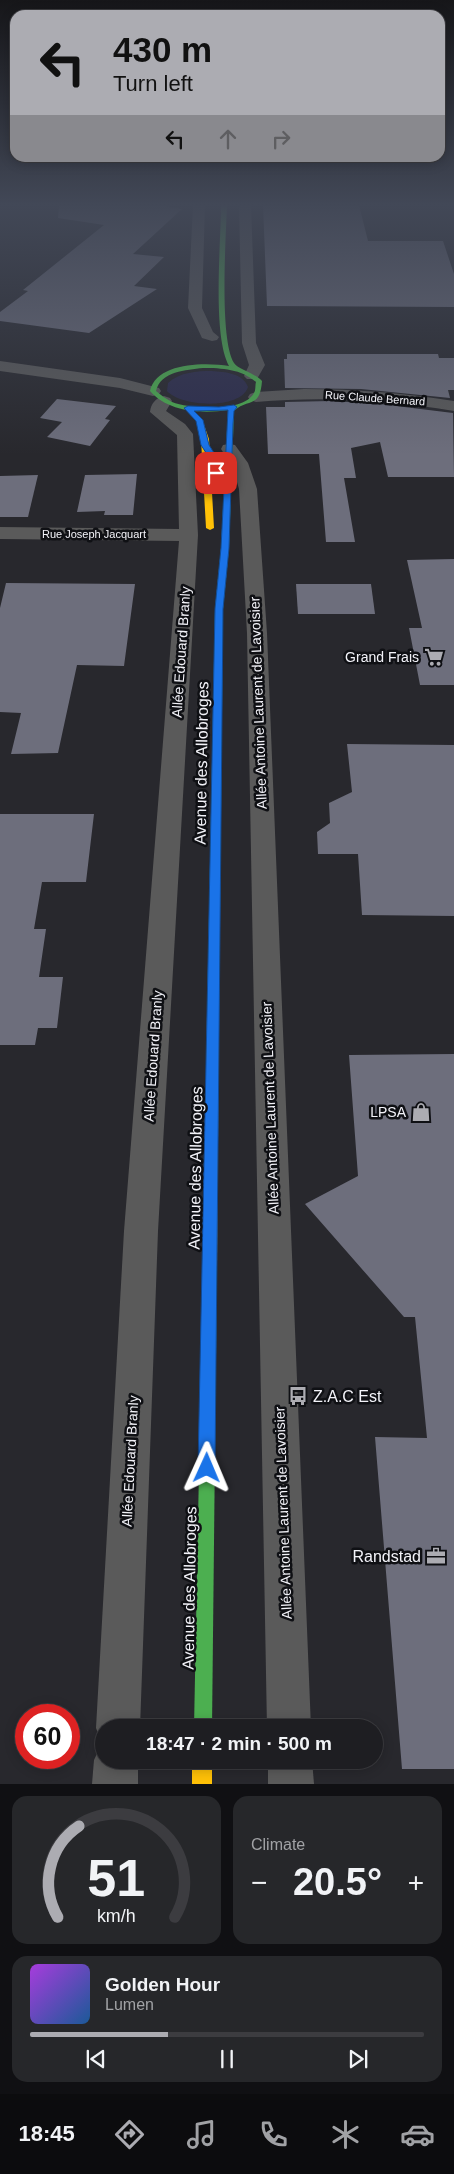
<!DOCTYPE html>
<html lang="en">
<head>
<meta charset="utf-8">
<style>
	body { margin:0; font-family:Arial,sans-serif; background:#26272a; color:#f1f3f6; height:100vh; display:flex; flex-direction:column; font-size:19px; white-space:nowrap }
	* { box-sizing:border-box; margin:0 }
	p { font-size:16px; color:#a1a2a5 }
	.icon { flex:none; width:28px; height:28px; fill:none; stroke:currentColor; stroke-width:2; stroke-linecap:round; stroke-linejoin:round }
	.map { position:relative; height:1784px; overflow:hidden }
	.details { display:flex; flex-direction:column; gap:12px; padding:12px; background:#101013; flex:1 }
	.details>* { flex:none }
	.hud { position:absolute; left:10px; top:10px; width:435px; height:152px; border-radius:15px; box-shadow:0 2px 12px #0003,0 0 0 1px #3c3c40; background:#acacb2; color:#111; overflow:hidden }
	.speed { position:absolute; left:15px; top:1704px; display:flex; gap:10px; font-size:25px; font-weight:700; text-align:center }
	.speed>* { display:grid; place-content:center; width:65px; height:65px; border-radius:50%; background:#1e1e22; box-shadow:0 2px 12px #0003,0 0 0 1px #3c3c40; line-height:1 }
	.speed .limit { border:8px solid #d22; background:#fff; color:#111 }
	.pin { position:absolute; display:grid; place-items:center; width:42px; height:42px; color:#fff; margin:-21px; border-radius:10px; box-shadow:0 2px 8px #0006 }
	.me { position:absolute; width:55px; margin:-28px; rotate:1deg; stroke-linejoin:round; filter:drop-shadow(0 0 4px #0008) }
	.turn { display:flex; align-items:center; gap:18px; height:105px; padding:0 20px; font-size:22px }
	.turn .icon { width:65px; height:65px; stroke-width:2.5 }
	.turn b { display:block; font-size:35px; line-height:42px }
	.lanes { display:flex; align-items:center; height:48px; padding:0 20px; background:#0003; justify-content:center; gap:25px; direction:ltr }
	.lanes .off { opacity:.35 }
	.big { font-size:38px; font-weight:800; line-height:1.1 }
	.details .tile { flex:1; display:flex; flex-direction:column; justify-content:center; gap:8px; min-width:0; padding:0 18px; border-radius:15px; background:#26272a }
	.details .dial { align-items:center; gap:0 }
	.dial svg { height:130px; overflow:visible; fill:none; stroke:#3c3c40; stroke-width:7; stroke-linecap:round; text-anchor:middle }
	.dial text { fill:#f1f3f6; stroke:none }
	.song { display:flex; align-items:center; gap:15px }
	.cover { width:60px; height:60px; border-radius:8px; background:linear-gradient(135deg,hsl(280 70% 55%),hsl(210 70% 35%)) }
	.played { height:5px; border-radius:2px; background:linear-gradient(90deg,#acacb2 35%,#3c3c40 35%) }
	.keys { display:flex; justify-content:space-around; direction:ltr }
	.heat { display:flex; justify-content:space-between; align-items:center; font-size:28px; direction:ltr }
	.details .tiles { flex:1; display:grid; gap:12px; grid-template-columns:1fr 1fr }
	.tile:last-child { grid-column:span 2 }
	.trip { position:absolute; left:95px; top:1719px; width:288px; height:50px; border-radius:25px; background:#1e1e22; box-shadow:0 2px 12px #0003,0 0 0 1px #3c3c40; font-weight:800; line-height:50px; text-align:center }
	.tabs { display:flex; height:80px; justify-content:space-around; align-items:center; background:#0c0c0e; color:#a1a2a5 }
	.tabs .icon { width:35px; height:35px }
	.tabs .current { color:#acacb2 }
	.tabs b { font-size:22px; color:#f1f3f6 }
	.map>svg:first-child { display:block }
	.green { fill:#2d2d4d }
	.building { fill:#6d6e7c }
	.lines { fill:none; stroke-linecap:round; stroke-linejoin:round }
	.street { fill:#5a5a5a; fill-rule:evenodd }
	.fast { fill:#4caf50; fill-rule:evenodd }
	.slow { fill:#ffc107; fill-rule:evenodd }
	.route { fill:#1a73e8; stroke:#114b97 }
	.labels { text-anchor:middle; stroke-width:5; stroke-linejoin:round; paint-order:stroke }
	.far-street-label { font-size:11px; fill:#f3f3f9; stroke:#0f1014 }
	.street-label { font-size:14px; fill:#f3f3f9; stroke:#0f1014 }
	.poi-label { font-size:14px; fill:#f3f3f9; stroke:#0f1014; text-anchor:end }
	.near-street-label { font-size:16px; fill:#f3f3f9; stroke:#0f1014 }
	.near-poi-label { font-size:16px; fill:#f3f3f9; stroke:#0f1014; text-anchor:start }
</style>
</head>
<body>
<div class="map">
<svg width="454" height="1784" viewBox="0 0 454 1784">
	<rect width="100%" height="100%" fill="#28282d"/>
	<path class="green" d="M212,371C225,372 243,373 248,387C241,410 181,407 167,391L168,383C180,372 197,371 212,371Z"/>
	<g class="building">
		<path d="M59,205H159L182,209L133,254L164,257L134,286L157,289L89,333L0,321V312L28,291L23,290L104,225L58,218Z"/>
		<path d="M263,205H359L368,241H443L454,274V307L267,306Z"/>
		<path d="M287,354H438L439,358H454V390H448L450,398L361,389L285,388L284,359H287Z"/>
		<path d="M57,399L74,401L116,406L105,419L110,420L90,446L47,437L62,422L40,418Z"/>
		<path d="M331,401L380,404L453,413L454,477H388L380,442L351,448L356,478H344L355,542H326L319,454H268L266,407H285V402Z"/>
		<path d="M137,474L133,515H104L105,511L77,512L85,475Z"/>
		<path d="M38,475L28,517H0V476Z"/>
		<path d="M454,559V685H420L409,628H422L407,560Z"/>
		<path d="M6,583L135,584L124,666L77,665L58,753L11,754L21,713L0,712V608Z"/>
		<path d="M296,584H371L375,614H298Z"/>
		<path d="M347,744L454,745V916L362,915L358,854H318L317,832L330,823L329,803L352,792Z"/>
		<path d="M0,814H94L86,882H42L34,929H46L39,977H63L57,1028H38L35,1045H0Z"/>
		<path d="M454,1054V1769H402L375,1437L427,1438L415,1317H404L305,1204L358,1176L349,1055Z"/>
	</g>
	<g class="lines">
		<g class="street">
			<path d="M193,205H205L202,308L213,332L219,337L217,340L212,341L202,338L188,308Z"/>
			<path d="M239,205H251L256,343L265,365L257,379H247L244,376L249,365L242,343Z"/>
			<path d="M0,361L120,378L159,388L161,391L159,394L153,396L120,388L0,371Z"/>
			<path d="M304,389C355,389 404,393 454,401V411C388,400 323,396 256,402L250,400L248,397L250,394L256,392Z"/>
			<path d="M164,396L170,398L172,401L166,411L185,424L193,434L198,535L158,1231L140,1728H104V1760H138V1784H92L94,1760L102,1743L96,1728L124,1231L179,541L0,539V527L179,529L177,435L150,412C151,403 156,398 164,396Z"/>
			<path d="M229,444L235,445L248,463L257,489L267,633L311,1728H267L247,633L239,489L233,468L221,449L223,445Z"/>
			<path d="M268,1760H312L314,1784H268Z"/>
		</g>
		<g class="fast">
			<path d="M221,205H227C226,237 219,338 234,363C239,370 255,373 262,381C260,409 248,398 234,411L229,548L223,609L219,1016L217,1019H209L207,1016L215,609L221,548L228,410C202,414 168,412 150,391C156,362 206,362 229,366C212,335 221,243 221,205ZM203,368C222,368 241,369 256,382C255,385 256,390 254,393C243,413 190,409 172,402C166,399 161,395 156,391C161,371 186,370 203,368Z"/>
			<path d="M210,1258L215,1259L217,1264L212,1728H194L203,1264L205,1259Z"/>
		</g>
		<g class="slow">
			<path d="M186,408H190L202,419L209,439L214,528L210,530L206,528L201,439L196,420L186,410Z"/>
			<path d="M213,1011L217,1013L219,1016L217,1264L215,1269L210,1270L205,1269L203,1264L207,1016L209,1013Z"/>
			<rect x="192" y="1760" width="20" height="24"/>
		</g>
	</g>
	<linearGradient id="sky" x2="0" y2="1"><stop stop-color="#161619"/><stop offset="0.45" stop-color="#424857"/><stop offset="1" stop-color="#424857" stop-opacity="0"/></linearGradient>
	<rect width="454" height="455" fill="url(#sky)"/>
	<path class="route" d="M234,405L237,407L234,411L233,424L229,548L223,609L215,1468L213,1474L207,1476L201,1474L198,1468L215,609L221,548L228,410L194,411L203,420L209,445L218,459L220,473L216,475L213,473L210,459L201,445L196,421L184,408L188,406L219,407Z"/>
	<defs>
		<g id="supermarket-bare" transform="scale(1.5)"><path d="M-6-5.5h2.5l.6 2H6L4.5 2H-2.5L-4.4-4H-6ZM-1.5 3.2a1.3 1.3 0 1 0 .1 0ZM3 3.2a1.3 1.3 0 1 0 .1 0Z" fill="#acacb2" stroke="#0f1014" stroke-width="2.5" paint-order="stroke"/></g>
		<g id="shop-bare" transform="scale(1.5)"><path d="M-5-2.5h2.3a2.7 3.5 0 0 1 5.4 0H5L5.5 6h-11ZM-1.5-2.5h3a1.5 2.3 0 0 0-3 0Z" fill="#acacb2" stroke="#0f1014" stroke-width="2.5" paint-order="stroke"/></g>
		<g id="bus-bare" transform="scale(1.5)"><path d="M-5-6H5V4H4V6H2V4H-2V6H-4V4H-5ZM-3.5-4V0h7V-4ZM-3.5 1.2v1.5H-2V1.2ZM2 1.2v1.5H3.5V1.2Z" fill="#acacb2" stroke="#0f1014" stroke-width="2.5" paint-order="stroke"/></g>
		<g id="office-bare" transform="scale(1.5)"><path d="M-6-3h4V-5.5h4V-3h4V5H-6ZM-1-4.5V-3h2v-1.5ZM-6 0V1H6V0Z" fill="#acacb2" stroke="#0f1014" stroke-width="2.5" paint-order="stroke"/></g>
	</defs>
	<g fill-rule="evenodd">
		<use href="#supermarket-bare" x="434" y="657"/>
		<use href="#shop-bare" x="421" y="1112"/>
		<use href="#bus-bare" x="298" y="1396"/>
		<use href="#office-bare" x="436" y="1556"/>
	</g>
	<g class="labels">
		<g class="far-street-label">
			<text transform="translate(375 398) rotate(4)" y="4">Rue Claude Bernard</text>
			<text x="94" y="538">Rue Joseph Jacquart</text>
		</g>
		<g class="street-label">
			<text transform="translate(181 652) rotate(-86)" y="5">Allée Edouard Branly</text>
			<text transform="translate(258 703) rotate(-92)" y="5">Allée Antoine Laurent de Lavoisier</text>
			<text transform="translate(153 1056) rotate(-86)" y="5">Allée Edouard Branly</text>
			<text transform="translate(270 1108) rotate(-92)" y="5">Allée Antoine Laurent de Lavoisier</text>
			<text transform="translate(130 1461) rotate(-87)" y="5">Allée Edouard Branly</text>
			<text transform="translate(283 1513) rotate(-92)" y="5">Allée Antoine Laurent de Lavoisier</text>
		</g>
		<g class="poi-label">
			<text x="419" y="662">Grand Frais</text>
			<text x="406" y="1117">LPSA</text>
		</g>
		<g class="near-street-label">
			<text transform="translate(201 763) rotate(-89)" y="6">Avenue des Allobroges</text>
			<text transform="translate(195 1168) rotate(-89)" y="6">Avenue des Allobroges</text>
			<text transform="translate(189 1588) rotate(-89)" y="6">Avenue des Allobroges</text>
		</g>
		<g class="near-poi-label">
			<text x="313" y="1402">Z.A.C Est</text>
			<text x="421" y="1562" text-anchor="end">Randstad</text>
		</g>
	</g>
</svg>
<div class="speed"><div class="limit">60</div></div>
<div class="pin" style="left:216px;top:473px;background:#d93025"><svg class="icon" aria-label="arrive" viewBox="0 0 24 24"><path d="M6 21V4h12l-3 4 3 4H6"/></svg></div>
<svg class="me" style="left:207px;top:1468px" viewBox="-20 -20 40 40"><path d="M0-17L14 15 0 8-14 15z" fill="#1a73e8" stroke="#fff" stroke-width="4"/></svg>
<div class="trip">18:47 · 2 min · 500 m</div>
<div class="hud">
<div class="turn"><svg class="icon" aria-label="left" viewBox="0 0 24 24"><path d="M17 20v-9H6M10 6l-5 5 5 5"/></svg><div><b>430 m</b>Turn left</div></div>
<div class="lanes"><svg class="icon" aria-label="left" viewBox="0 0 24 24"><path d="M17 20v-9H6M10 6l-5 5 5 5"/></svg><svg class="icon off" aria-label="ahead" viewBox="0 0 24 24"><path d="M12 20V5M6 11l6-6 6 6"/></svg><svg class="icon off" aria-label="right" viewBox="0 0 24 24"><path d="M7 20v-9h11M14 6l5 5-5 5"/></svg></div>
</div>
</div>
<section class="details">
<div class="tiles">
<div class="tile dial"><svg viewBox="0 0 100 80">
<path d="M14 69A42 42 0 1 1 86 69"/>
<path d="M14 69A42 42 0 0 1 27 13" stroke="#acacb2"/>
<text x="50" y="56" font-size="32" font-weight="700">51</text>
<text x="50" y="72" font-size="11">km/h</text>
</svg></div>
<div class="tile"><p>Climate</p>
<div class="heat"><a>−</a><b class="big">20.5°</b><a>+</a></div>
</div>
<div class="tile">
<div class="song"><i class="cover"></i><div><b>Golden Hour</b><p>Lumen</p></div></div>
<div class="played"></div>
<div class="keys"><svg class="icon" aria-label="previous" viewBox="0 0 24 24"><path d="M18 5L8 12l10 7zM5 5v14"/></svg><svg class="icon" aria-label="pause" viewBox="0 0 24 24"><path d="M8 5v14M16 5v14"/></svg><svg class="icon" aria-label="next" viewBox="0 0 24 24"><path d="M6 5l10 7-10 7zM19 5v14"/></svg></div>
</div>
</div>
</section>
<nav class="tabs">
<b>18:45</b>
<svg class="icon current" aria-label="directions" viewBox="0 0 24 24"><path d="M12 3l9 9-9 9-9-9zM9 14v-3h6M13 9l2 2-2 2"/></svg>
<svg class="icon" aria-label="music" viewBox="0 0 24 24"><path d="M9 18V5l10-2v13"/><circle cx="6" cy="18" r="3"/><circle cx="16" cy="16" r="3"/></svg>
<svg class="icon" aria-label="phone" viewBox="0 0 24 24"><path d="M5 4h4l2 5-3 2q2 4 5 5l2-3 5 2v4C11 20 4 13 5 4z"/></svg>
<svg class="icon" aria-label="climate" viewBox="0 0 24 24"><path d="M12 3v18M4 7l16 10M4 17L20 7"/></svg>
<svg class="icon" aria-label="car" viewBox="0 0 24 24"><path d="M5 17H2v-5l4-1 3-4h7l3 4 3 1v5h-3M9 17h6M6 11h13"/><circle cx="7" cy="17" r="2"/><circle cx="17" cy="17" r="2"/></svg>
</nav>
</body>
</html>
